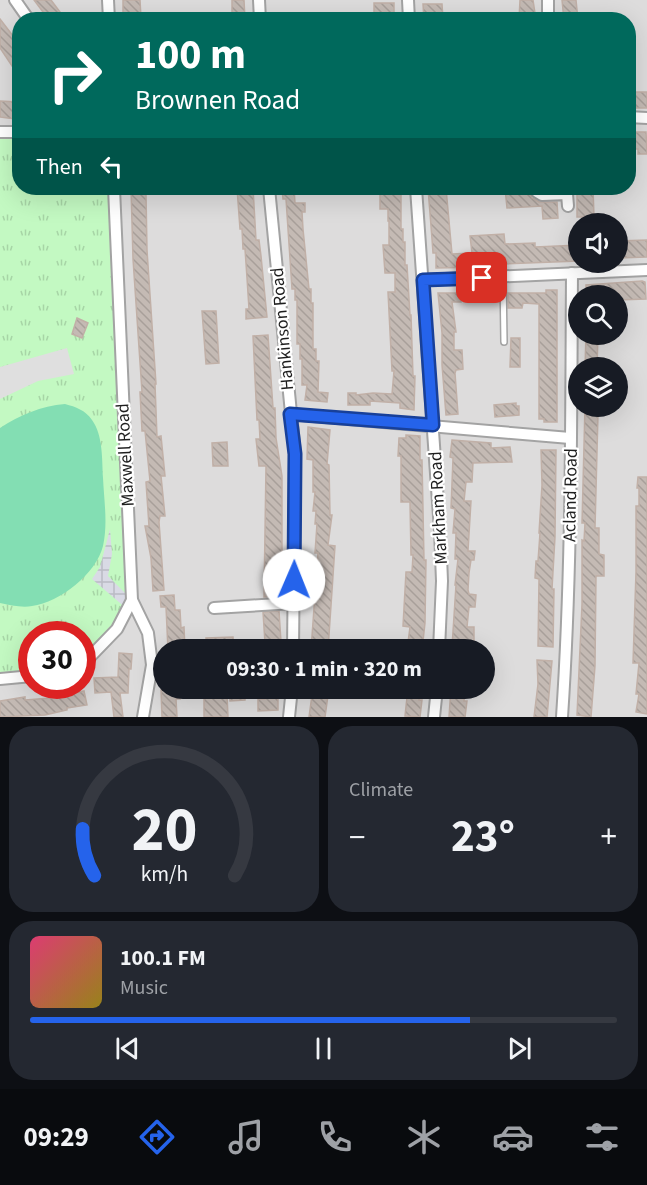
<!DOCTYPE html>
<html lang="en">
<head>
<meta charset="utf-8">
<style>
	body { margin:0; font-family:"Source Sans 3",sans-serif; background:#242831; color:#f1f3f6; height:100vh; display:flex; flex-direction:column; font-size:22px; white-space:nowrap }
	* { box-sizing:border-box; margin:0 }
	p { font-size:20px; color:#9ea1a6 }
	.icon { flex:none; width:33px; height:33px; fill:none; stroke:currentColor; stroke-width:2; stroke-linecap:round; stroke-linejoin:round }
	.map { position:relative; height:717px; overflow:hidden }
	.panel { display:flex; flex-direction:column; gap:9px; padding:9px; background:#0d0f14; flex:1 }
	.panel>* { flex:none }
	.banner { position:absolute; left:12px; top:12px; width:624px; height:183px; border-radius:24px; box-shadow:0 6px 24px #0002; background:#00695c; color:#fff; overflow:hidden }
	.tools { position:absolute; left:568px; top:213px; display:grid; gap:12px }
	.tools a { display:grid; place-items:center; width:60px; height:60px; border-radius:50%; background:#171b24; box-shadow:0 6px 24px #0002; font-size:30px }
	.speed { position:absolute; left:18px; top:621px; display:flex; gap:12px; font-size:30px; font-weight:700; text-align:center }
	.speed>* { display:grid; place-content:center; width:78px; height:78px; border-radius:50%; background:#171b24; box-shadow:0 6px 24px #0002; line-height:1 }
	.speed .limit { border:9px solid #d22; background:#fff; color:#111 }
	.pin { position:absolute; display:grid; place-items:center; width:51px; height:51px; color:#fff; margin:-26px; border-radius:12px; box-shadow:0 3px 9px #0006 }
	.me { position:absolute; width:66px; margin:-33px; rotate:1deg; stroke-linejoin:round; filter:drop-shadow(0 0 4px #0008) }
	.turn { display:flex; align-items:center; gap:21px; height:126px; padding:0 24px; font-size:27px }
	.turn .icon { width:78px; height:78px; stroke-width:2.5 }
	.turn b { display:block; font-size:42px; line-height:51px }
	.then { display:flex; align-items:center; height:57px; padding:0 24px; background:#0003; gap:12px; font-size:22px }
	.big { font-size:45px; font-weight:700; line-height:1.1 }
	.panel .card { flex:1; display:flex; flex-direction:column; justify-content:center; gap:9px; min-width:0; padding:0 21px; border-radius:24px; background:#242831 }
	.panel .dial { align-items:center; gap:0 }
	.dial svg { height:156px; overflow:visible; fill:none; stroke:#363941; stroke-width:7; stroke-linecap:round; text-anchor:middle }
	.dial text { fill:#f1f3f6; stroke:none }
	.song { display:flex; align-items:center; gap:18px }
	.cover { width:72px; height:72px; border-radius:9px; background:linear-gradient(135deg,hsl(340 70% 55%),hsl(50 70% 35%)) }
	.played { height:6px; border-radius:3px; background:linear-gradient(90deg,#2563eb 75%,#363941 75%) }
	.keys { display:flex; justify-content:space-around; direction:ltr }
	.heat { display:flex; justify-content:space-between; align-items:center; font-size:33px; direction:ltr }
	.panel .tiles { flex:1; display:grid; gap:9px; grid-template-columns:1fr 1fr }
	.card:last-child { grid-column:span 2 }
	.trip { position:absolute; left:153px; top:639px; width:342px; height:60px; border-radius:30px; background:#171b24; box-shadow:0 6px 24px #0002; font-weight:700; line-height:60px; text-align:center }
	.dock { display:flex; height:96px; justify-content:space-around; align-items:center; background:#090b0e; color:#9ea1a6 }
	.dock .icon { width:42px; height:42px }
	.dock .selected { color:#2563eb }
	.dock b { font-size:27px; color:#f1f3f6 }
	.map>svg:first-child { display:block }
	.residential { fill:#dddcdc; fill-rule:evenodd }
	.park { fill:url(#park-tufts) }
	.pitch { fill:#83deb3 }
	.parking { fill:#dfdfdf }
	.plaza { fill:url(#plaza-grid) }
	.building { fill:url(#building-back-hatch); stroke:#c1b0a7; stroke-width:1.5 }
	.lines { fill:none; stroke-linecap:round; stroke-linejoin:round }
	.lane-casing { stroke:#a3a3a3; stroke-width:8 }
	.street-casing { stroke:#a3a3a3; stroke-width:14 }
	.lane { stroke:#fff; stroke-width:5 }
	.street { stroke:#fff; stroke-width:10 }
	.route-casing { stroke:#184099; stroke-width:15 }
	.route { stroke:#2563eb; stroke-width:10 }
	.labels { text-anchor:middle; stroke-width:4.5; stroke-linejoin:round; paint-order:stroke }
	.street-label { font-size:18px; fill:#1f1f1f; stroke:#fff }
</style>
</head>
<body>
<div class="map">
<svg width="647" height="717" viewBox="0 0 647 717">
	<defs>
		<pattern id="park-tufts" width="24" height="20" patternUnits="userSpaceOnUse" patternTransform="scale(1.5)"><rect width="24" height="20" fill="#c3f9c2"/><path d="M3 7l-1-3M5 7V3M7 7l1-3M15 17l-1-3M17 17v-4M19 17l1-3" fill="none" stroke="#a7d5a6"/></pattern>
		<pattern id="plaza-grid" width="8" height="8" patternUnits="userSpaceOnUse" patternTransform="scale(1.5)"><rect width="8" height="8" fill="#d9dae5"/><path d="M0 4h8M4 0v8" fill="none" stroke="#babbc4"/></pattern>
		<pattern id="building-back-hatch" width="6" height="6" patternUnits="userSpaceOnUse" patternTransform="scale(1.5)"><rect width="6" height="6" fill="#c4bab4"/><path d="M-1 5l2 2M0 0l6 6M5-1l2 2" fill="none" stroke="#a89f9a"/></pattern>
	</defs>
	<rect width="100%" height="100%" fill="#f0ebe5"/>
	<path class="residential" d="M0,0H647V717H0ZM20,20H628V188H20ZM579,224H618V262H579ZM579,296H618V334H579ZM579,368H618V406H579ZM32,634H82V686H32ZM164,650H484V688H164Z"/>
	<path class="park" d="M0,132H19L20,188H114L132,606L83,662L82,634H32L31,677L0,679Z"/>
	<path class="pitch" d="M65,404C76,407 85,410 92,420C103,435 102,459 103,478C104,500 108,524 103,546C96,574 60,602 32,606C22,608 10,605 0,603V428C20,415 41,406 65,404Z"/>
	<path class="parking" d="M67,348L74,374L38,381L0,399V367Z"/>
	<path class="plaza" d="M110,529L112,554L108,576L132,600L127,609L92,579L100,567Z"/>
	<g class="building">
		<path d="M34,0H51L66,20H49Z"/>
		<path d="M123,0H140L141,18L123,19Z"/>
		<path d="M232,0H244L245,20H232Z"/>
		<path d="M520,0H533L536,20H519Z"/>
		<path d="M562,0H576L578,20H564Z"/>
		<rect x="374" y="3" width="20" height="17"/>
		<path d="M423,4H442L443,20H424Z"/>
		<path d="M0,19L20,45V60L12,66L0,48Z"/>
		<rect x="628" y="92" width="19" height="16"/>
		<path d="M0,101L18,102L15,119L0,117Z"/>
		<path d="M628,132H646L647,154H638V149H628Z"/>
		<path d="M131,188H145L146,194L147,250L156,384H155L157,437L161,436L165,476H161L165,516H160L159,522L164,590L153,591L151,558L145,526H149L146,482L150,481L145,431H142L140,392H142L133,259Z"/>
		<path d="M237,188H253L256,240H259L261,256L267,317L246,319V309H249L247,278L245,249H243L242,229H240Z"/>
		<path d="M282,188H294L295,203H305V212H302L303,229L309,289H311V303H313V349H316V361H319L318,392L328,393L327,402L305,400L307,385H302V359H300V344H297V300H295V289H292L286,199H283Z"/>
		<path d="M428,188H446L452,254L472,253L470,236L504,234L505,244L535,243V247L579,245V261L501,264V266L489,267L436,268V253H433L432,239Z"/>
		<path d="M505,188H517L518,193L529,192L532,198L539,202H557L558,218L543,219L542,206L507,208Z"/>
		<path d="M585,188H593L594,217H577V193H585Z"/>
		<path d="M380,189H401V229H403V242H405V265H407L410,315H411L413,376H415L414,410L400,408V403L370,401V405H348V393H356V395L373,393L392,394L394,371H392L388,292H395V273H385L383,245H389V221H388V209H380Z"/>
		<path d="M647,240V257L618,258V241Z"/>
		<path d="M642,281L645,282L646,299L618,300V296H586V285Z"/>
		<path d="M546,290H557V422H544V419H539V304L523,303L522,308H508V293H546Z"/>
		<path d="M438,293H461V302H452L456,332H454V350H462L463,369L456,370L455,373L458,414L446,415L442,365V333Z"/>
		<path d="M202,311H216L219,363L206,364Z"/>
		<path d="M77,318L88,323L82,338L72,334Z"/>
		<path d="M586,334H598L597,368H585Z"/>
		<path d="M268,335L273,408H275L276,438L282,476V564H280L281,596L264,597L266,466H259L256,439H260L259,420H257L253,336Z"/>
		<path d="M511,338H520V367H510Z"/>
		<path d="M516,403V406H519V415L495,417L494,405Z"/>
		<path d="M585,406H596V414H598L595,528H599V554L604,555V576H596L595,666L591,717L577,715L582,604V540L584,541L585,523H582Z"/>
		<path d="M308,427L330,430L327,464L329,465L330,515H332L328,545L335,546L328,650H311L318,553H315L317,524H315L316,511H313L315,492H313V460L307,459Z"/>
		<path d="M406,435L420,436V460H422L424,560H426L425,623L422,650H407L410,627L403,626L406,572H412L413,555H411L410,502H401V456H398L399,438H406Z"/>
		<path d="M452,440L491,443V448L510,447L512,462L473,463L472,482H466L464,501H471L468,551H475L474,560H471L469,573L468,590L469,594L476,595L475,607H469L467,627H474V645H465V648L452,647L456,585H455L458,559H455L456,533H453L455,509L451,508L453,458L450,457Z"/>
		<path d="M227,442L228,466H213L212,443Z"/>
		<path d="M541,450H556L555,537L552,589H554L553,647L538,646L539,579L535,578L536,561H538L540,533H539L542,485Z"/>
		<path d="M638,477H647V714L636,712L639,694H636L639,663H633L636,572V506H639V488H637Z"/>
		<path d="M174,595L175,610H180L181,628L184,627L185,650H168L166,607H161L160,596Z"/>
		<path d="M279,611L281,642L265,643L263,612Z"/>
		<path d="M233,637L234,650H206V638Z"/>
		<path d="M119,653L132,654L131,669H129L128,693H120L123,717H114L111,692L95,693L94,678L118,677Z"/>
		<path d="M537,660L552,661L547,717H534L538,684Z"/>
		<path d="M229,688H245V700L230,701Z"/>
		<path d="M265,688H278V710L258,711V699H265Z"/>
		<path d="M313,688H329L325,717H309Z"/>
		<path d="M408,688H421L419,700H422L420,717L405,716Z"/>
		<path d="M451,688L465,689L464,701H467L465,717H449Z"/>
		<path d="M180,689V699H176L177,717H162L161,690Z"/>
		<path d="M84,691L87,705L67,708V710L45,715L0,717V701L25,697V700L51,698Z"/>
		<path d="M227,695L228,717H204V696Z"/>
	</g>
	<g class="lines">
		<g class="lane-casing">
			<path id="lane" d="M503,277L504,342"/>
		</g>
		<g class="street-casing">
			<g id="street">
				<path d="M15,0L29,20"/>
				<path d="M108,0L109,20"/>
				<path d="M259,0L260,20"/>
				<path d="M408,0L409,20"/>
				<path d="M548,0V20"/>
				<path d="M628,117L647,118"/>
				<path d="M0,132H20"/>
				<path d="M114,188L132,600L148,633L152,665L143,717"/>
				<path d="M269,188L295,454L293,650"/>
				<path d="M416,188L440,531L442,581L439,650"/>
				<path d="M536,188L537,192L542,195L567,194L568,206"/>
				<path d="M423,280L647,270"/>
				<path d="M290,414L570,438"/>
				<path d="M214,608L294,603"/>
				<path d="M82,662L88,659L117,629L132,600"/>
				<path d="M0,679L32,676"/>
				<path d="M289,717L292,688"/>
				<path d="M434,717L437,688"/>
				<path d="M562,717C572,569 571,421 572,273"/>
			</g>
		</g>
		<use href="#lane" class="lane"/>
		<use href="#street" class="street"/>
	</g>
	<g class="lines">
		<g class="route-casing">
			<path id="route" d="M294,580L295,454L290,414L433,425L423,280L482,278"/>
		</g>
		<use href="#route" class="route"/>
	</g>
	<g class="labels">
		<g class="street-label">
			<text transform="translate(282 329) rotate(-95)" y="6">Hankinson Road</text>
			<text transform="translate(125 455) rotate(-93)" y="6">Maxwell Road</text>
			<text transform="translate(570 495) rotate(-89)" y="6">Acland Road</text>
			<text transform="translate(438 508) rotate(-93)" y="6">Markham Road</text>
		</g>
	</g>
</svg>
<div class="tools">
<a><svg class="icon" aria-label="sound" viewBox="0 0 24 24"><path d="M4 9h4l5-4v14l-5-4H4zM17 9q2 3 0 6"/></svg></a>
<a><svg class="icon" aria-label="search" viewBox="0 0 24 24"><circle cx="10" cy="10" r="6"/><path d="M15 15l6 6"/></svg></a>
<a><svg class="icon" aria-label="layers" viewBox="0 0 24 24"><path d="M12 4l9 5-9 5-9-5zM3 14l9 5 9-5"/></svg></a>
</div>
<div class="speed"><div class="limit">30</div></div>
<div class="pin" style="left:482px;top:278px;background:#d93025"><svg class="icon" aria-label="arrive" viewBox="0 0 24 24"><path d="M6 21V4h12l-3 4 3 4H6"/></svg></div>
<svg class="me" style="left:294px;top:580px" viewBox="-20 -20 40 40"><circle r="19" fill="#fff"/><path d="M0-13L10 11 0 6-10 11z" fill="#2563eb"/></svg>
<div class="trip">09:30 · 1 min · 320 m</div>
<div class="banner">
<div class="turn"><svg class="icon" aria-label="right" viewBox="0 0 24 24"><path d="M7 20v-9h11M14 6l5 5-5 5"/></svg><div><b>100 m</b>Brownen Road</div></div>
<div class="then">Then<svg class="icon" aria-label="left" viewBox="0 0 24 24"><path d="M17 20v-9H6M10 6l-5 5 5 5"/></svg></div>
</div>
</div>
<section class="panel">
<div class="tiles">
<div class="card dial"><svg viewBox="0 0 100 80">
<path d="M14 69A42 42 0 1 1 86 69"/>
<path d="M14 69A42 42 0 0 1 8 45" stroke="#2563eb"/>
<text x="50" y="56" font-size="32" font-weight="700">20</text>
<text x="50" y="72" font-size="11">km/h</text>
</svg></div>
<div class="card"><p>Climate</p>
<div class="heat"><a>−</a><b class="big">23°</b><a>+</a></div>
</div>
<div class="card">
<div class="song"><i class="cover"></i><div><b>100.1 FM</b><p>Music</p></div></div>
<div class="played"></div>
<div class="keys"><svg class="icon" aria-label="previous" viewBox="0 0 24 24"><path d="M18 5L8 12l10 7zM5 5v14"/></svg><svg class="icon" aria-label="pause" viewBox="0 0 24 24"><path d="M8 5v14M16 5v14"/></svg><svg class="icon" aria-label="next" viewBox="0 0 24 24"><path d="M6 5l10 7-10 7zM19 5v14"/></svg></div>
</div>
</div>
</section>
<nav class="dock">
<b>09:29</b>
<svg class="icon selected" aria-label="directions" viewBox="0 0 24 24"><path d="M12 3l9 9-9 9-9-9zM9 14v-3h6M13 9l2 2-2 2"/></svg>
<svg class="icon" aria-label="music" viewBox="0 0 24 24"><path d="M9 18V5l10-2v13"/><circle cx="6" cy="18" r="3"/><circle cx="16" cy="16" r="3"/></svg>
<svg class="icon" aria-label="phone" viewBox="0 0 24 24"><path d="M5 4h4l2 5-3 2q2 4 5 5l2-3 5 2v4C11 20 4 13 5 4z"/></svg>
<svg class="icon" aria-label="climate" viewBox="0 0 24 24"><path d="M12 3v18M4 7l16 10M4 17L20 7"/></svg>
<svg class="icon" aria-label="car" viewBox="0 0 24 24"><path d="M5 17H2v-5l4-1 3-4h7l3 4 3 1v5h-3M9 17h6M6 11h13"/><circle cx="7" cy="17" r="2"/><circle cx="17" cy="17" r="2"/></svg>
<svg class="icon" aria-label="filters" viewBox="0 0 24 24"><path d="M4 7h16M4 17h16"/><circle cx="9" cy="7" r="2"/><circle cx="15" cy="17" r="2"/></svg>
</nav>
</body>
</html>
